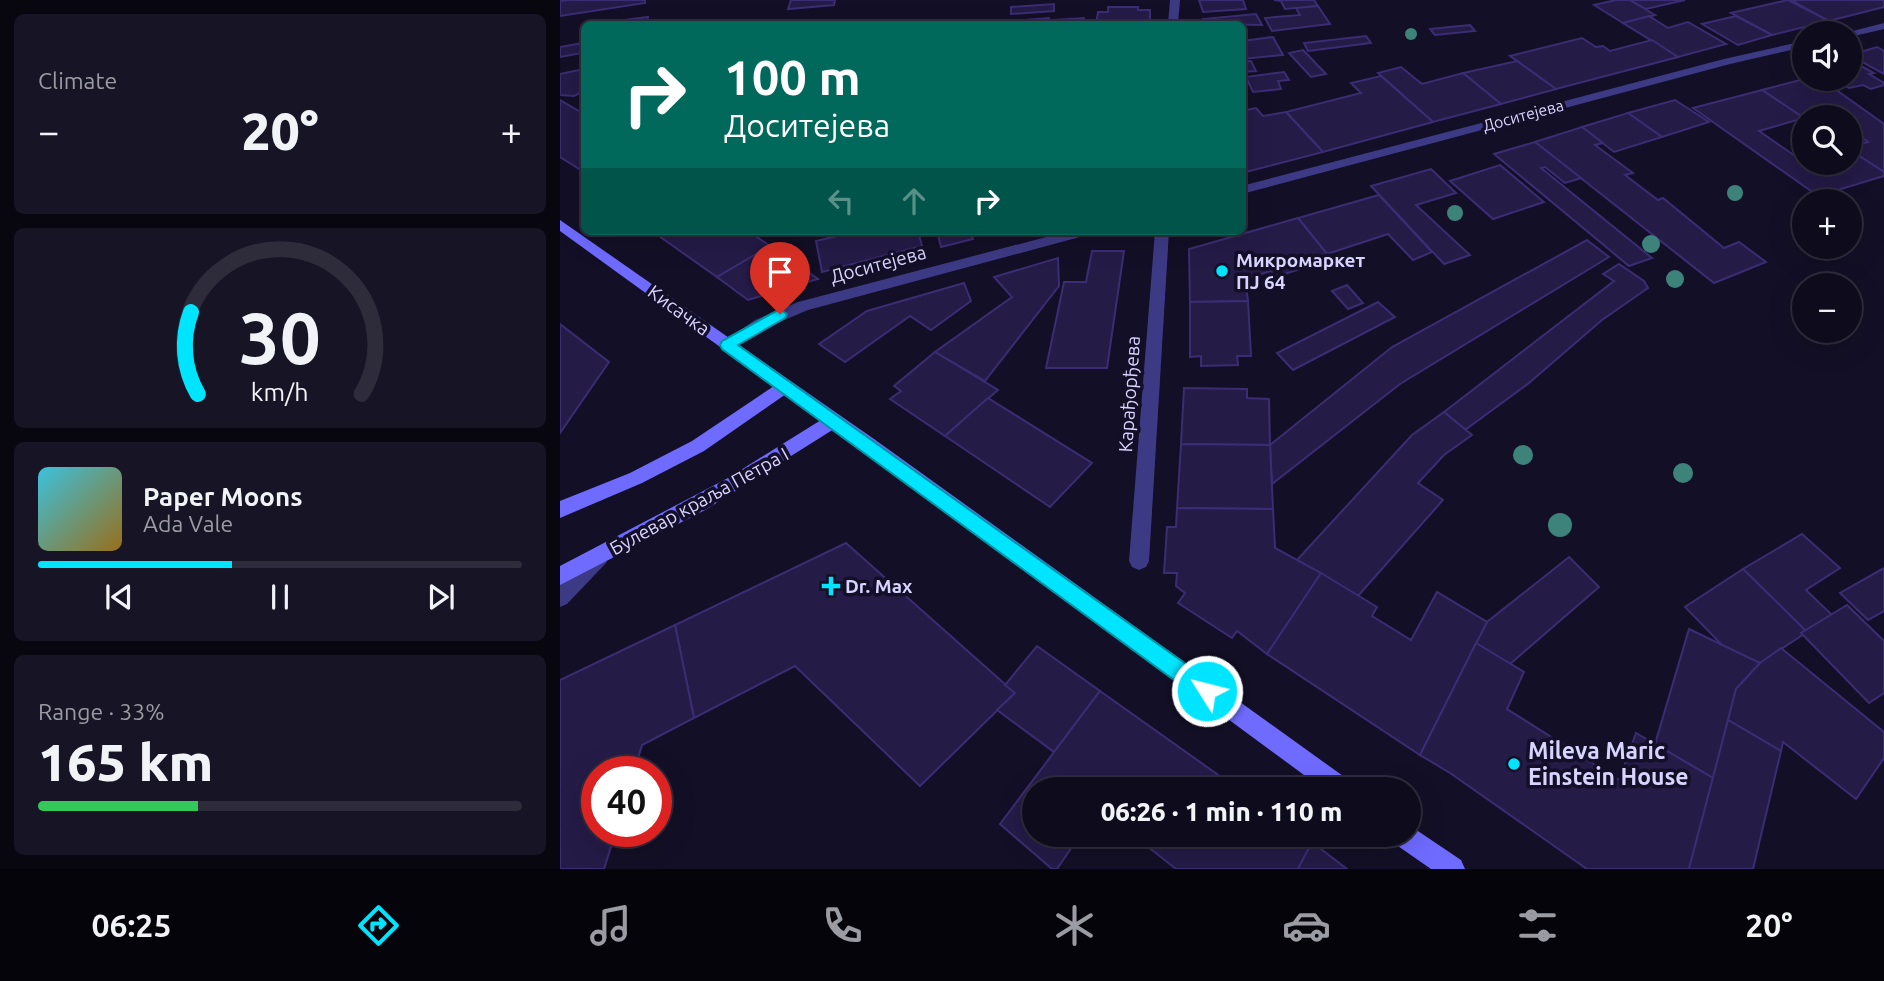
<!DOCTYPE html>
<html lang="en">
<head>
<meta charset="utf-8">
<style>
	body { margin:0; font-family:Ubuntu,sans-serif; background:#171425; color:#f1f3f6; height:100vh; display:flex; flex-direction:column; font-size:26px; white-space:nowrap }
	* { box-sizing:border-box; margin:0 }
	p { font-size:23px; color:#9b9ba3 }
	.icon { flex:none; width:38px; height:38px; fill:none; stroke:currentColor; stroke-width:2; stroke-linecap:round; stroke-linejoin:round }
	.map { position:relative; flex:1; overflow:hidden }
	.sheet { display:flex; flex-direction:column; gap:14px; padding:14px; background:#08060f; width:560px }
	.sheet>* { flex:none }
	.top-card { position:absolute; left:21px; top:21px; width:665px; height:214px; border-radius:10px; box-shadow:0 7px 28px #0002,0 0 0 2px #2e2b3b; background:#00695c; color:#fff; overflow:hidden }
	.controls { position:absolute; left:1232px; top:21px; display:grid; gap:14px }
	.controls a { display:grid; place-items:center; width:70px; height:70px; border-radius:50%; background:#0e0b1c; box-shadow:0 7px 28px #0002,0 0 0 2px #2e2b3b; font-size:35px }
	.speed { position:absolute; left:21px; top:756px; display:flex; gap:14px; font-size:35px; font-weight:700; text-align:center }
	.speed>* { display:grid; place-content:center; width:91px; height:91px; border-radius:50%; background:#0e0b1c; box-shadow:0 7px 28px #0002,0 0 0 2px #2e2b3b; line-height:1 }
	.speed .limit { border:10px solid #d22; background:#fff; color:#111 }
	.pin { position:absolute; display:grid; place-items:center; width:60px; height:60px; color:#fff; margin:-72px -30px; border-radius:50% 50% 50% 0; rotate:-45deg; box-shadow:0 0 7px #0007 }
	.pin .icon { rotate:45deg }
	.me { position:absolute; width:77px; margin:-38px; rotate:306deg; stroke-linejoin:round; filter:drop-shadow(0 0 5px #0008) }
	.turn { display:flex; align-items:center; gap:24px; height:147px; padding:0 28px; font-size:32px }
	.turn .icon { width:91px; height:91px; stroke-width:2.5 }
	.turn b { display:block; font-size:49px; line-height:60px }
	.lanes { display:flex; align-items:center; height:66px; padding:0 28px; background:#0003; justify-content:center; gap:35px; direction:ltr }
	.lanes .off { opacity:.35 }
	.big { font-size:52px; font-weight:800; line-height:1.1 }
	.sheet .tile { flex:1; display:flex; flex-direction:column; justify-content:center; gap:10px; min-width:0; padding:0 24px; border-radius:10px; background:#171425 }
	.sheet .dial { align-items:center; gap:0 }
	.dial svg { height:182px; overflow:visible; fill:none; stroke:#2e2b3b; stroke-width:7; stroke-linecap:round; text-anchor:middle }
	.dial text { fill:#f1f3f6; stroke:none }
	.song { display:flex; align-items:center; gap:21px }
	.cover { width:84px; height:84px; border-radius:10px; background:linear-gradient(135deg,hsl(190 70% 55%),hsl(40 70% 35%)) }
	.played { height:7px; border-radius:4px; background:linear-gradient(90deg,#00e5ff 40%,#2e2b3b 40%) }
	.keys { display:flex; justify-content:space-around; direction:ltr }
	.heat { display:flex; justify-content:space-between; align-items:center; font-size:38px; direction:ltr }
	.charge { height:10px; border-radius:5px; background:linear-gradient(90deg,#34c759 33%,#2e2b3b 0) }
	.trip { position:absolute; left:462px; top:777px; width:399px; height:70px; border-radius:35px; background:#0e0b1c; box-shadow:0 7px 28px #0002,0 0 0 2px #2e2b3b; font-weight:800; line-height:70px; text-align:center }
	.dock { display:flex; height:112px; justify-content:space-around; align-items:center; background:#06040b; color:#9b9ba3 }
	.dock .icon { width:49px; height:49px }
	.dock .current { color:#00e5ff }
	.dock b { font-size:32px; color:#f1f3f6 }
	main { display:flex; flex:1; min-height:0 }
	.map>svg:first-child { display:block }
	.building { fill:#241b47; stroke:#3b2d73; stroke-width:2 }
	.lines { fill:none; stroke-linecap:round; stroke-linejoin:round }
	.street { fill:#3d3a85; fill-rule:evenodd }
	.secondary { fill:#6f6bff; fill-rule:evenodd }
	.tree { fill:#3d827b }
	.route { fill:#00e5ff; stroke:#0095a6; stroke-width:2 }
	.poi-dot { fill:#00e5ff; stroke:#130f26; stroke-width:2.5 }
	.labels { text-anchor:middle; stroke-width:7; stroke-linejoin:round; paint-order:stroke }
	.far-street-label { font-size:16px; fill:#d9d4ff; stroke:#130f26 }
	.poi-label { font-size:19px; font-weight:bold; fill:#d9d4ff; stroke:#130f26; text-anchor:start }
	.street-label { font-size:19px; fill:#d9d4ff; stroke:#130f26 }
	.near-poi-label { font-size:23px; font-weight:bold; fill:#d9d4ff; stroke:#130f26; text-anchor:start }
</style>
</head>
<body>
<main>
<section class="sheet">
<div class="tile"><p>Climate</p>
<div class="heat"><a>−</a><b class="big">20°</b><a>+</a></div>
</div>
<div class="tile dial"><svg viewBox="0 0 100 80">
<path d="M14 69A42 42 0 1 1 86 69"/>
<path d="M14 69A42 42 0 0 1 11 33" stroke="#00e5ff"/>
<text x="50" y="56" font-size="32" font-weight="700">30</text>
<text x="50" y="72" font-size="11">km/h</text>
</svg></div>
<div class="tile">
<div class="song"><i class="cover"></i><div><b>Paper Moons</b><p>Ada Vale</p></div></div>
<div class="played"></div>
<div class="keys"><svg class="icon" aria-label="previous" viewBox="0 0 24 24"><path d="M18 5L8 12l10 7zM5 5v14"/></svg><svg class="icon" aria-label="pause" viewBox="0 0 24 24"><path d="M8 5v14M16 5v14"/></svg><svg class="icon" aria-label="next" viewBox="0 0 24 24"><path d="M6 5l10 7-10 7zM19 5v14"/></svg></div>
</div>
<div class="tile"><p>Range · 33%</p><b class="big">165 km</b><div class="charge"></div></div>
</section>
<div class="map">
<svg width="1324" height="869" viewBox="0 0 1324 869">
	<rect width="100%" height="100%" fill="#130f26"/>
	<g class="building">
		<path d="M9,0H85V3L0,16V1Z"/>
		<path d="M231,0H275L274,5L228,9Z"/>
		<path d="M639,0H683L686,9L643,12Z"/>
		<path d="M714,0H754L758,6L725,9L721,1Z"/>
		<path d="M1056,0H1070L1095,15L1063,23L1034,5Z"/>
		<path d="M1070,0H1125L1086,9Z"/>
		<path d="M1228,0L1269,21L1212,35L1171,13Z"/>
		<path d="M1238,0H1324V7L1269,21L1232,1Z"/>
		<path d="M494,4V11L451,14V7Z"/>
		<path d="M758,6L770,24L712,31L705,18L740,15L736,8Z"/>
		<path d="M548,7H578V10H590V24H536L538,12H548Z"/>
		<path d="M696,14L702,25L645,24L643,19Z"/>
		<path d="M1089,16L1108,28L1128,22L1166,44L1118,57L1063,23Z"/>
		<path d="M1176,16L1212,35L1178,45L1142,24Z"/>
		<path d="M88,17L87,24H33Z"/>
		<path d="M489,18V24H453V21Z"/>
		<path d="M524,18L523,24H493V20Z"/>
		<path d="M910,25L915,31L875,35L870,29Z"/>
		<path d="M806,36L811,43L748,51L744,43Z"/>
		<path d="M713,37L723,55L682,59V41Z"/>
		<path d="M1022,38L1036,47L1043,46L1050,51L1092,40L1118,57L996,89L950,56Z"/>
		<path d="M23,43L22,53L0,57V47Z"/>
		<path d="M1317,47L1324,51V74L1290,55Z"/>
		<path d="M743,50L766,74L751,77L729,53Z"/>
		<path d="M1290,60L1314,73L1309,74L1324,83V85L1311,89L1303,85L1289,88L1272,79H1290Z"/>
		<path d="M691,61L696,71L682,72V62Z"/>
		<path d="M957,61L996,89L941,104L903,73Z"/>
		<path d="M841,67L862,84L903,73L941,104L873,122L818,73Z"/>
		<path d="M24,69V91L14,96L0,95V74Z"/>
		<path d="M724,72L729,80L718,81L721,89L693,92L686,77Z"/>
		<path d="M821,76L873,122L763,152L726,112L801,93L791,83Z"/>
		<path d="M1244,79H1261L1324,124V172L1290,150V146L1308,142L1290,129V117H1274L1267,112L1244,118L1202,90Z"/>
		<path d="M1202,90L1244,118L1199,131L1241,160L1244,159V163H1290V150L1324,172V176L1258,196L1133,108Z"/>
		<path d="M0,100L24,114V172L0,157Z"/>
		<path d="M1115,100L1149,122L1102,137L1068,113Z"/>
		<path d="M696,108L703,116L726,112L763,152L682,173V111Z"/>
		<path d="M1068,113L1102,137L1054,152L1022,127Z"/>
		<path d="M1022,127L1043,143L1035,145L1073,173L1065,175L1098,200L1103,198L1164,248L1179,242L1206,262L1154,283L975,142Z"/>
		<path d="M975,142L1021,178L1005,183L985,167L981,168L1092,258L1069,266L934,154Z"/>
		<path d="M940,165L984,202L933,219L890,181Z"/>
		<path d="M871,169L896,193L856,205L910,255L884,264L811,186Z"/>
		<path d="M819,195L872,252L853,260L828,234L767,254L738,218Z"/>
		<path d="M738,218L767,254L754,258L759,263L715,277L711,271L685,279L688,301L630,302L629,249Z"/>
		<path d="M102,231H188L210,246L157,277L96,234Z"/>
		<path d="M298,231H358L362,246L262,272L256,241Z"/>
		<path d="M377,231H410L413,239L381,247Z"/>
		<path d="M1027,240L1049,257L840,384L712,484L710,445L832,347Z"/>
		<path d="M210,246L258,279L188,300L157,277Z"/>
		<path d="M532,251H564L547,368H486L504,282H526Z"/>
		<path d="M498,258L499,286L425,381L375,352L452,297L434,277Z"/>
		<path d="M1059,264L1084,281L1088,288L1042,320L969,383L905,430L884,412L1054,281L1043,274Z"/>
		<path d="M404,283L411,301L371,330L350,316L285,362L259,344L307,311Z"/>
		<path d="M787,285L803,303L788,309L772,291Z"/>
		<path d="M688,301L691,356H677L678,365L641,366V356L630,357V302Z"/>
		<path d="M818,302L835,317L733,370L717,353Z"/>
		<path d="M0,324L49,362L0,433Z"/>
		<path d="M375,352L438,390L385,436L330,399L341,391L334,386Z"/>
		<path d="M624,388L687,389V398L709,399L710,445L621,444Z"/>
		<path d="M428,398L532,463L490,507L385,436Z"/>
		<path d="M884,412L912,435L884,455L858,483L883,500L798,596L737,560L852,435Z"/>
		<path d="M621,444L710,445L713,509L617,508Z"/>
		<path d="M617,508L713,509L715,548L761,573L707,654L677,631L672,638L618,603L625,593L616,586L617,573H604L607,527H616Z"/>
		<path d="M1242,534L1280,568L1246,590L1272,615L1247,632L1183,569Z"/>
		<path d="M286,543L455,693L360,786L235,666L134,718L115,625Z"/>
		<path d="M1009,557L1039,587L950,664L916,643L927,622Z"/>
		<path d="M1324,568V611L1308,620L1280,593Z"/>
		<path d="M1183,569L1247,632L1200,663L1163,646L1125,607Z"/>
		<path d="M761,573L817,607L812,616L851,640L877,592L927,622L860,755L707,654Z"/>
		<path d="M1287,605L1324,641V693L1309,703L1241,633Z"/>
		<path d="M115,625L134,718L82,745L74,772H37V831H56L44,869H0V680Z"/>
		<path d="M1129,629L1200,663L1176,689L1153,778L1095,744Z"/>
		<path d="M916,643L964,672L947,709L1059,780L1076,733L1153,778L1129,869H1027L890,773L860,755Z"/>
		<path d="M477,646L540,691L494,752L437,710L455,693L445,685Z"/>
		<path d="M1221,648L1324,732V758L1296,799L1223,742L1221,751L1168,720L1176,689L1200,663Z"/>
		<path d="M540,691L678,789H474V835H520L497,869H492L440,824Z"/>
		<path d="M1168,720L1221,751L1193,869H1129Z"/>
		<path d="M573,835H741L752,842L738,869H616Z"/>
		<path d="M752,842L787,869H738Z"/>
	</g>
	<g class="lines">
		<g class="street">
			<path d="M610,0H620L618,24H608Z"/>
			<path d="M1324,23V29L1290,37V33H1285Z"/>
			<path d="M1244,41V47L1170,64L682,194V186L1164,59Z"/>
			<path d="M509,231H533L531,234L248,310L205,328L167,351L159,345L195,320L238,302Z"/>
			<path d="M595,231H609L589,561L586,567L579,570L572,567L569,561Z"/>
			<path d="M39,548L46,551L49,557L46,563L7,604L0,607V583L32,551Z"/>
		</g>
		<g class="secondary">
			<path d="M0,220L314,439L790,781L794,789H763L274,429L147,509L0,585V566L168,478L261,420L226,394L144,451L82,483L0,518V501L70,473L132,441L214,386L0,231Z"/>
			<path d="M849,825L901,860L905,869H871L835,844L832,835H849Z"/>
		</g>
	</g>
	<g class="tree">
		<circle cx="851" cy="34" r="6"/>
		<circle cx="1175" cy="193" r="8"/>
		<circle cx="895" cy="213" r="8"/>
		<circle cx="1091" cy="244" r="9"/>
		<circle cx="1115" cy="279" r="9"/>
		<circle cx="963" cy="455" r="10"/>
		<circle cx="1123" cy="473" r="10"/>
		<circle cx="1000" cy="525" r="12"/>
	</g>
	<path class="route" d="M220,309L227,314L225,318L178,345L654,684L657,691L654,699L647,701L640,699L162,349L160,345L162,341Z"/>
	<g class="poi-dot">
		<circle cx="662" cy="271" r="7"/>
		<path d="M267.5 575.5h7v7h7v7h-7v7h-7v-7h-7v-7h7z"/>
		<circle cx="954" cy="764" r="7"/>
	</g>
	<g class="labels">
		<g class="far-street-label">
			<text transform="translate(963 115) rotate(-15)" y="6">Доситејева</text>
		</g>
		<g class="poi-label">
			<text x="676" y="267">Микромаркет<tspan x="676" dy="22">ПЈ 64</tspan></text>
			<text x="285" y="593">Dr. Max</text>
		</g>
		<g class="street-label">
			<text transform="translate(318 264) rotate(-15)" y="7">Доситејева</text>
			<text transform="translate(119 310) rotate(36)" y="7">Кисачка</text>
			<text transform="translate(569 394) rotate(-86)" y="7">Карађорђева</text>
			<text transform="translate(139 501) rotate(-29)" y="7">Булевар краља Петра I</text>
		</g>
		<g class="near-poi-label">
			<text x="968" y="759">Mileva Maric<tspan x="968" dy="26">Einstein House</tspan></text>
		</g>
	</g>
</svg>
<div class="controls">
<a><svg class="icon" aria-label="sound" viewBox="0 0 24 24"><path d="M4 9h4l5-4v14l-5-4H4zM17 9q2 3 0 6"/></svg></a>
<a><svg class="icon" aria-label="search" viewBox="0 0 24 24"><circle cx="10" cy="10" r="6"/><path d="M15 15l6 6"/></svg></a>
<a>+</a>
<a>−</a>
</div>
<div class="speed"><div class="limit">40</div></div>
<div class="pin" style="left:220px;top:314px;background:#d93025"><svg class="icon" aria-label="arrive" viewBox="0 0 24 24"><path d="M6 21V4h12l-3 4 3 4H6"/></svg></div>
<svg class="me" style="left:647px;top:691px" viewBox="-20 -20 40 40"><circle r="17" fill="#00e5ff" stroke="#fff" stroke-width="3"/><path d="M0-11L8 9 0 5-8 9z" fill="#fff"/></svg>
<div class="trip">06:26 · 1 min · 110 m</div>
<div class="top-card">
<div class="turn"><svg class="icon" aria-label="right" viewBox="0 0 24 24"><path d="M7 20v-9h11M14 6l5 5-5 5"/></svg><div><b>100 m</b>Доситејева</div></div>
<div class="lanes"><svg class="icon off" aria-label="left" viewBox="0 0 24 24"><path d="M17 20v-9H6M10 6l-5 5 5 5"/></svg><svg class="icon off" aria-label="ahead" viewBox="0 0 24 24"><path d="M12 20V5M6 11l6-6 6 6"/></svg><svg class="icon" aria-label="right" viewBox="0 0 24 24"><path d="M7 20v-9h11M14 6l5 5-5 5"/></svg></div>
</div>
</div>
</main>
<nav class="dock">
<b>06:25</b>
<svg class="icon current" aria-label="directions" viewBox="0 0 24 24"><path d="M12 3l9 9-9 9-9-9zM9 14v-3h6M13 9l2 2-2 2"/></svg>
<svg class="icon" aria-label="music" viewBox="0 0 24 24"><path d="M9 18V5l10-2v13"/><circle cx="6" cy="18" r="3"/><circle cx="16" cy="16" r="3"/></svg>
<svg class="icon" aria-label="phone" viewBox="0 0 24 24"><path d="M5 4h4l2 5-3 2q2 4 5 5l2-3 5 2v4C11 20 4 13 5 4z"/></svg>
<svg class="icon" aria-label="climate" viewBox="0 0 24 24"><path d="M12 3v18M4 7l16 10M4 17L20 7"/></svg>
<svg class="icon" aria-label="car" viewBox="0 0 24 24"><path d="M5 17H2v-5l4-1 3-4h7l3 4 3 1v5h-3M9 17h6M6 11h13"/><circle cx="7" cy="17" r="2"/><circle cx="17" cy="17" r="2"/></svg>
<svg class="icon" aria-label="filters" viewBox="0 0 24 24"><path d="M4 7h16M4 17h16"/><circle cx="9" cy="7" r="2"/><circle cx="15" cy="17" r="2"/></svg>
<b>20°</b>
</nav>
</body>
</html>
